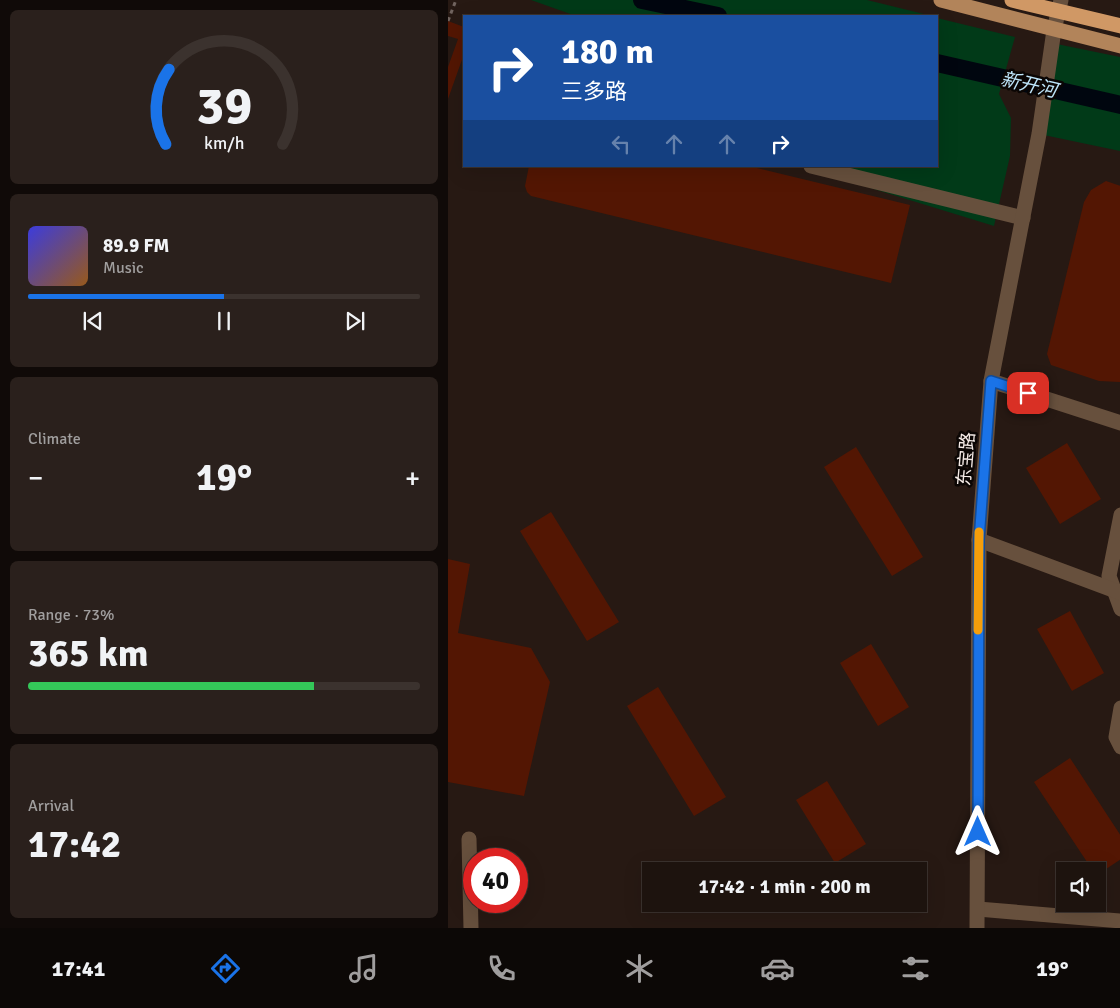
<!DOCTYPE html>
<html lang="en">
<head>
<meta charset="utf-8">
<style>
	body { margin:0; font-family:Signika,"Noto Sans SC",sans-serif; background:#2a201c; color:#f1f3f6; height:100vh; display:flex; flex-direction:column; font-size:19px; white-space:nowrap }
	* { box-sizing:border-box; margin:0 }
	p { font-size:16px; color:#a09e9e }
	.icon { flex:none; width:28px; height:28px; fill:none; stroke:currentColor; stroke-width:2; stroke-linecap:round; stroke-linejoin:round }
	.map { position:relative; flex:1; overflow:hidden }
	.drawer { display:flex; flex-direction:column; gap:10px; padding:10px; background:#100a08; width:448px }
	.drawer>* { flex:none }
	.guide { position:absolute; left:15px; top:15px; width:475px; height:152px; border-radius:0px; box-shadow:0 5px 20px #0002,0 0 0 1px #3b322e; background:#1a4fa0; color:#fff; overflow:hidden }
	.tools { position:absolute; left:608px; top:862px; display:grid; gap:10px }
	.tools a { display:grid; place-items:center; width:50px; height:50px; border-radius:0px; background:#1d130e; box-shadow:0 5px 20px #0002,0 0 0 1px #3b322e; font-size:25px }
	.speed { position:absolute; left:15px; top:848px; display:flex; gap:10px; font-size:25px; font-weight:700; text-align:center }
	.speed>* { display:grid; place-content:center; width:65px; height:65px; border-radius:50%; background:#1d130e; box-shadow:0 5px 20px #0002,0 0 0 1px #3b322e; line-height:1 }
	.speed .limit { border:8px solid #d22; background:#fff; color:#111 }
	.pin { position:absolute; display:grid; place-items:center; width:42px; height:42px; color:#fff; margin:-21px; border-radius:10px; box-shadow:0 2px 8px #0006 }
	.me { position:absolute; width:55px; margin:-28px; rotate:0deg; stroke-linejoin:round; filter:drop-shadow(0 0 4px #0008) }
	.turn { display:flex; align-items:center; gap:18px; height:105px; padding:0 15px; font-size:22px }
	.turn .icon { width:65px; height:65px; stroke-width:2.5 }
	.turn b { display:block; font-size:35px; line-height:42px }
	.lanes { display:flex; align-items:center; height:48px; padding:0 15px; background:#0003; justify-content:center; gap:25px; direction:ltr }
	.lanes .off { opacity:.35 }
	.big { font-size:38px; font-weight:700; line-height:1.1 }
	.drawer .widget { flex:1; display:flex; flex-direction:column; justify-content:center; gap:8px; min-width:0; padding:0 18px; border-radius:8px; background:#2a201c }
	.drawer .dial { align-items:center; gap:0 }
	.dial svg { height:130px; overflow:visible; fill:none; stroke:#3b322e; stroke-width:7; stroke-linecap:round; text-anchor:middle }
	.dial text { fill:#f1f3f6; stroke:none }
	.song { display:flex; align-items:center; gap:15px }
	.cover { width:60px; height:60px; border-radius:8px; background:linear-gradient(135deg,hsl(240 70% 55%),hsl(30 70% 35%)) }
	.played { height:5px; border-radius:2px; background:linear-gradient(90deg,#1a73e8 50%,#3b322e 50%) }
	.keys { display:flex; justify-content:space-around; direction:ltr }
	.heat { display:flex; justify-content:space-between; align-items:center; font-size:28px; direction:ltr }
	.charge { height:8px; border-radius:4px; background:linear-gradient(90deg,#34c759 73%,#3b322e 0) }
	.trip { position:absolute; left:194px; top:862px; width:285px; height:50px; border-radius:0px; background:#1d130e; box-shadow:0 5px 20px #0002,0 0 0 1px #3b322e; font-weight:700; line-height:50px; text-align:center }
	.dock { display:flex; height:80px; justify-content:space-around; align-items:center; background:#0c0806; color:#a09e9e }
	.dock .icon { width:35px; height:35px }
	.dock .on { color:#1a73e8 }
	.dock b { font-size:22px; color:#f1f3f6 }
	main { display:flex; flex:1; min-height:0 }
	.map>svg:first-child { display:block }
	.green { fill:#013a18 }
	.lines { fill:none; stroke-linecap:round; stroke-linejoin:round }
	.canal { stroke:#00060f; stroke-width:18 }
	.building { fill:#531603 }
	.path { stroke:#71645f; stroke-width:3; stroke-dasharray:4 4; stroke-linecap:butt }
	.minor { stroke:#67503d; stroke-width:15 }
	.major { stroke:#b2845a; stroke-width:15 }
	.highway-bridge { stroke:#d09865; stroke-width:15 }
	.route-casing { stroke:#114b97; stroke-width:12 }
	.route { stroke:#1a73e8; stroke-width:9 }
	.slow { stroke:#f59e0b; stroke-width:9 }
	.labels { text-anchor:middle; stroke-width:5; stroke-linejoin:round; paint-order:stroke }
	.street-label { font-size:18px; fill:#f6ece8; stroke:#0b0604 }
	.water-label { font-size:19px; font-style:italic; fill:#bfe6fb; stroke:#0b0604 }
</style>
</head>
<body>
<main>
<section class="drawer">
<div class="widget dial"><svg viewBox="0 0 100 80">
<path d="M14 69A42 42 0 1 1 86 69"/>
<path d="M14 69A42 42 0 0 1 16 23" stroke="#1a73e8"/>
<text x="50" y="56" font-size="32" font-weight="700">39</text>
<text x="50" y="72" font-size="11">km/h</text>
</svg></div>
<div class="widget">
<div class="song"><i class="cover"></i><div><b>89.9 FM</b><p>Music</p></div></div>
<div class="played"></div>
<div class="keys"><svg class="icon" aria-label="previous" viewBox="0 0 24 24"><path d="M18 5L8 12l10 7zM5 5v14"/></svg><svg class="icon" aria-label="pause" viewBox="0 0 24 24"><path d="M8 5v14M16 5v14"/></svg><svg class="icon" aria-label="next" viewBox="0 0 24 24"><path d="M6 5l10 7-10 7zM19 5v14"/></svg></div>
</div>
<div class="widget"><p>Climate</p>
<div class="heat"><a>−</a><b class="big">19°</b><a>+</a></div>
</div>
<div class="widget"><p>Range · 73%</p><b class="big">365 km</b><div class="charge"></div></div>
<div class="widget"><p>Arrival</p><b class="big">17:42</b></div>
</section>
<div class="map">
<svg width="673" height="928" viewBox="0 0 673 928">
	<rect width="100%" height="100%" fill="#271913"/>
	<g class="green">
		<path d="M83,0H419L484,16H128Z"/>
		<path d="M489,18L567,37L551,94L563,118L562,156L546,226L351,166H489Z"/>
		<path d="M604,43L672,57V151L591,134Z"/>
	</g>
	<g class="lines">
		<g class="canal">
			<path d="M194,0L270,16"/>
			<path d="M489,63L673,105"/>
		</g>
	</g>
	<g class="building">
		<path d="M0,21L16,27V54L0,99V67L10,39L0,36Z"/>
		<path d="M81,166H301L462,205L443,283L83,196L79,192L77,186Z"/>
		<path d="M658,181L673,186V382L651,381L603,365L599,354L636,202L643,190Z"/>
		<path d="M619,443L653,499L612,524L578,468Z"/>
		<path d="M408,447L475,557L444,576L376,467Z"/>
		<path d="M103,512L171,622L139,641L72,531Z"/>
		<path d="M0,559L22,564L10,633L83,648L102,682L76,796L0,782Z"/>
		<path d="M622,611L656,673L624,691L589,629Z"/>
		<path d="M423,644L461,707L430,726L392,663Z"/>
		<path d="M210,687L278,797L246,816L179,706Z"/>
		<path d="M622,758L673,836V859L649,875V871H645L586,782Z"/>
		<path d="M379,781L418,844L387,863L348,800Z"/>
	</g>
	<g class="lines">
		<path class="path" d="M0,21L8,0"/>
		<g class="minor">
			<path d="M363,166L575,218"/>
			<path d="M543,381L673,423"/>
			<path d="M673,515L661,576L673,609"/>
			<path d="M531,540L673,593"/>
			<path d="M673,708L668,737L673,747"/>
			<path d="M21,839L23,928"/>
			<path d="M530,909L673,921"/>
			<path d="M529,928L531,540L543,381L591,134L606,30L613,0"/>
		</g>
		<path class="major" d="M493,0L673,46"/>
		<path class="highway-bridge" d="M564,0L673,26"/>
	</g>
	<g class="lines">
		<g class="route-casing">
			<path id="route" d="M530,832L531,540L543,381L580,393"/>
		</g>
		<use href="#route" class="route"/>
		<path class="slow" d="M530,630L531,532"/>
	</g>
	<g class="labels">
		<g class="street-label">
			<text transform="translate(518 459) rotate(-85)" y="6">东宝路</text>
		</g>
		<g class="water-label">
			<text transform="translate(581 84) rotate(13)" y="7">新开河</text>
		</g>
	</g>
</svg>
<div class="tools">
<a><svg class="icon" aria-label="sound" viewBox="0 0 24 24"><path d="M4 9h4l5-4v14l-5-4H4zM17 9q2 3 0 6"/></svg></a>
</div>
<div class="speed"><div class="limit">40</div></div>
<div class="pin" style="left:580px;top:393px;background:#d93025"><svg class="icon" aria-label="arrive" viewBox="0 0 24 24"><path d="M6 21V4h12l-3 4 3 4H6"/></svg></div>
<svg class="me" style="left:530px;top:832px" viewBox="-20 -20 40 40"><path d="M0-17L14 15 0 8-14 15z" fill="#1a73e8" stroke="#fff" stroke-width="4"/></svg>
<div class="trip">17:42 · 1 min · 200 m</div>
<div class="guide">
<div class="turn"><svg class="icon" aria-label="right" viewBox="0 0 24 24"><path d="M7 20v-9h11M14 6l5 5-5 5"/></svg><div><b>180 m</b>三多路</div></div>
<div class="lanes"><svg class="icon off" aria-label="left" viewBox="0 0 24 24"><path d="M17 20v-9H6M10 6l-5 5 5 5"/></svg><svg class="icon off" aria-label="ahead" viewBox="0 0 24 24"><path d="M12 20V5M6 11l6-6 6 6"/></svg><svg class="icon off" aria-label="ahead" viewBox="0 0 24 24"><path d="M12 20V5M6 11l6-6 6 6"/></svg><svg class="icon" aria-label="right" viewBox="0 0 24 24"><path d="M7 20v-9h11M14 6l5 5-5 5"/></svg></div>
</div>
</div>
</main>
<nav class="dock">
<b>17:41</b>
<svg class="icon on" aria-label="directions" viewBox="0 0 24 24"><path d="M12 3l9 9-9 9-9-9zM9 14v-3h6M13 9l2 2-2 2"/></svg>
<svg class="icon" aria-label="music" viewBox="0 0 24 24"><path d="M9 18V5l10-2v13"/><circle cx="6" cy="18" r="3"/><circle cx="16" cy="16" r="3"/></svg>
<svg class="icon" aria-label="phone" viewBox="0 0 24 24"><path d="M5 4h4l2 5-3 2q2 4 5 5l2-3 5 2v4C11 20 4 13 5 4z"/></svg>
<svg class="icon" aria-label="climate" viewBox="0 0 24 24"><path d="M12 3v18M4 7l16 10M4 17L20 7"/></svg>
<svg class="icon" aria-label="car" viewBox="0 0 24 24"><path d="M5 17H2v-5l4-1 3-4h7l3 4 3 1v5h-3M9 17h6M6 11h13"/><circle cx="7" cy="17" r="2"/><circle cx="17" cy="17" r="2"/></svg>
<svg class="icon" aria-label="filters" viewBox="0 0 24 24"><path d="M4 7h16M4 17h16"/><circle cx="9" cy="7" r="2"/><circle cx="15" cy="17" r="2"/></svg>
<b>19°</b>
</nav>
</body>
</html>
